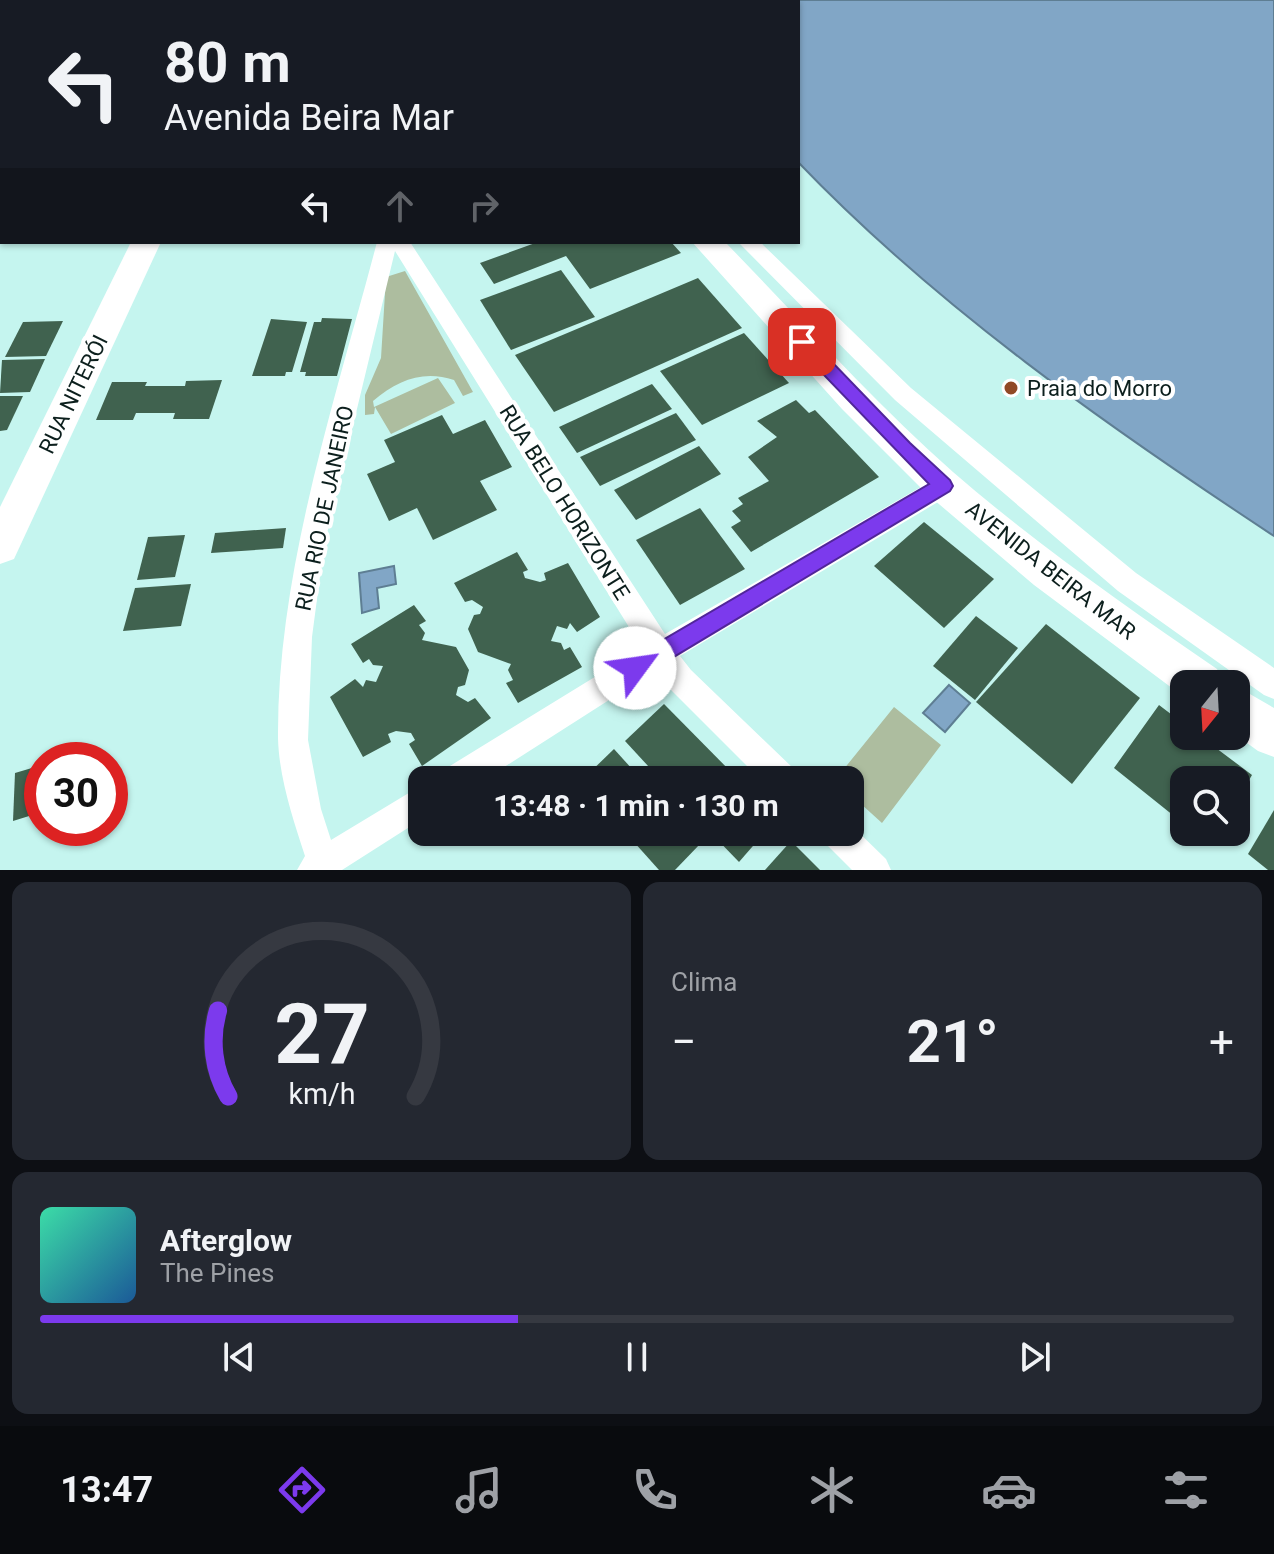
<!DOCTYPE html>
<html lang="pt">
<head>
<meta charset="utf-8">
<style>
	body { margin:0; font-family:Roboto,sans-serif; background:#242831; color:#f1f3f6; height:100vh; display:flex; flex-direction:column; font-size:30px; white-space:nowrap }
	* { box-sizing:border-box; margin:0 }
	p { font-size:26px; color:#9ea1a6 }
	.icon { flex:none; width:44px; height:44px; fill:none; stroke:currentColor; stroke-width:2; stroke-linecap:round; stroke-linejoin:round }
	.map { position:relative; height:870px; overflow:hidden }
	.details { display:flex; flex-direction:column; gap:12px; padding:12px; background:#0d0f14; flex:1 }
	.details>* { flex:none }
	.guide { position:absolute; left:0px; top:0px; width:800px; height:244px; box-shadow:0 2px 6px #0004; background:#171b24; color:#f1f3f6; overflow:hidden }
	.needle { width:52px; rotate:198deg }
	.buttons { position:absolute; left:1170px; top:670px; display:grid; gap:16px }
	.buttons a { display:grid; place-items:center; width:80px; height:80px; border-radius:16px; background:#171b24; box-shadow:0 2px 6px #0004; font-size:40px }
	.speed { position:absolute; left:24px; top:742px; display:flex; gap:16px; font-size:40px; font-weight:700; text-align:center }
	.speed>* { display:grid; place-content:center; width:104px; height:104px; border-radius:50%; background:#171b24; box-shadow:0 2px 6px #0004; line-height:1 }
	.speed .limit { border:12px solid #d22; background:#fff; color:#111 }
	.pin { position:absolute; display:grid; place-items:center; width:68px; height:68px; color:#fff; margin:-34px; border-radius:16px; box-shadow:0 4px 12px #0006 }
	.me { position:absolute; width:88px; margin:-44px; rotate:59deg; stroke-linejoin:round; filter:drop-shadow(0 0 6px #0008) }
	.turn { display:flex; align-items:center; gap:28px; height:168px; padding:0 32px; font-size:36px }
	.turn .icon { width:104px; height:104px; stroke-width:2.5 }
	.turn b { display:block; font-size:56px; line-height:68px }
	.lanes { display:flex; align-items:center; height:76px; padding:0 32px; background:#0003; justify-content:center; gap:40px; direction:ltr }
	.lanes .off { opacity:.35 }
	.big { font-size:60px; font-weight:700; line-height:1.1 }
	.details .widget { flex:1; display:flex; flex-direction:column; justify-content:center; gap:12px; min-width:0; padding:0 28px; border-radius:16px; background:#242831 }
	.details .dial { align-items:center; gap:0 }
	.dial svg { height:208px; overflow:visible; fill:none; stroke:#363941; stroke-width:7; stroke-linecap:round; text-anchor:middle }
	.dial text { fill:#f1f3f6; stroke:none }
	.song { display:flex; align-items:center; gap:24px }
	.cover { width:96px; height:96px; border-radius:12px; background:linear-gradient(135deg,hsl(160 70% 55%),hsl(210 70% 35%)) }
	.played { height:8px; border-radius:4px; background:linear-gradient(90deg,#7c3aed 40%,#363941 40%) }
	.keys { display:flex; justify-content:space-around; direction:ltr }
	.heat { display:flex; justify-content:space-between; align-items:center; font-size:44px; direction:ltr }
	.details .tiles { flex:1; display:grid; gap:12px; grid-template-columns:1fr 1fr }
	.widget:last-child { grid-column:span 2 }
	.trip { position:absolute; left:408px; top:766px; width:456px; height:80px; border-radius:16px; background:#171b24; box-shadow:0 2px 6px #0004; font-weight:700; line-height:80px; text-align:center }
	.dock { display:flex; height:128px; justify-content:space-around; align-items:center; background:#090b0e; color:#9ea1a6 }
	.dock .icon { width:56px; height:56px }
	.dock .active { color:#7c3aed }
	.dock b { font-size:36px; color:#f1f3f6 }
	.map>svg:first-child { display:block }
	.green { fill:#adbd9f }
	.water { fill:#81a6c6; stroke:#5e7e93; stroke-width:2 }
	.building { fill:#40624f }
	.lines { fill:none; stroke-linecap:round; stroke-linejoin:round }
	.street { fill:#fff; fill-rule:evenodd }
	.secondary { fill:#fff; fill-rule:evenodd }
	.route { fill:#7c3aed; stroke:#51269a; stroke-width:2 }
	.poi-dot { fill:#904926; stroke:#fff; stroke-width:3 }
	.labels { text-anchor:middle; stroke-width:8; stroke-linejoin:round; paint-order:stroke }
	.poi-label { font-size:22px; fill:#0c1f1d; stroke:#fff; text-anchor:start }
	.street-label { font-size:22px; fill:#0c1f1d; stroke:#fff }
</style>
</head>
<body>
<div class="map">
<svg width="1274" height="870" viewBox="0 0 1274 870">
	<rect width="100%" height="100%" fill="#c5f5ef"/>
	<g class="green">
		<path d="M405,271L473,392L463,396L454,380C423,370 398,380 373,401L374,407L438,378L455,403L391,434L375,407L374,414L365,415V395L381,358L386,277Z"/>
		<path d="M894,707L941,745L882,823L850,794V780H835Z"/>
	</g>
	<g class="water">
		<path d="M677,0H1274V536C1107,426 937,307 798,162V2H674Z"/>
		<path d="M394,566L396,584L377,588L379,608L362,613L359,573Z"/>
		<path d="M949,685L970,703L945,732L923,713Z"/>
	</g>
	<g class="building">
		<path d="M538,242H671L681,253L590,289L566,256L494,284L480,263Z"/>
		<path d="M561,270L595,317L511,350L480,300Z"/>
		<path d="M698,278L742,328L554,412L515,355Z"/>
		<path d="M322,318L352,319L337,376H305L306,372H300L314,322H321Z"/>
		<path d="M271,319L307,322L292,372H286L285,376H252Z"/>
		<path d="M63,321L46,356L5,357L23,322Z"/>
		<path d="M744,333L789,383L702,425L660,371Z"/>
		<path d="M45,359L30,392L0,393L2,360Z"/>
		<path d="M222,380L209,419H173L175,413H136L133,420H96L112,382H147L145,386H185L186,381Z"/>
		<path d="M652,384L672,409L577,453L559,427Z"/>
		<path d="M0,396H23L7,430L0,431Z"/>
		<path d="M796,400L809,413L815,410L879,477L751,552L731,527L741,521L732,511L743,504L738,498L769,481L748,457L777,437L757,421Z"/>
		<path d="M676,413L696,440L600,486L580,457Z"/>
		<path d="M442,415L453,434L485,420L512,467L480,481L497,510L433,540L417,508L389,521L367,474L395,462L384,440Z"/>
		<path d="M699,446L721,474L636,520L614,490Z"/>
		<path d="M700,508L745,569L680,605L636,540Z"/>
		<path d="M924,522L994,579L944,628L874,566Z"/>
		<path d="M286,528L283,548L211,553L215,533Z"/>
		<path d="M185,535L175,577L137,580L148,537Z"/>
		<path d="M517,552L528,570L523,572L525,578L540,582L546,580L544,573L568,563L600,617L577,632L570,623L567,629L557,626L551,641L561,643L564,650L570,647L582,667L518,703L506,683L513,680L508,670L511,664L478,652L468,629L474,615L480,614L483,607L472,600L465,602L454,583Z"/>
		<path d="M191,584L181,626L123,631L135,588Z"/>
		<path d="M414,605L426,621L419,625L425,633L422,640L456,647L469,670L465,685L458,687L456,695L468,702L475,698L491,718L422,766L409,744L415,740L411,733L396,731L388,734L391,742L363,757L330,697L355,679L363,687L366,680L376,682L383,666L373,665L369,659L363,663L351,644Z"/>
		<path d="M976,616L1018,648L975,700L933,666Z"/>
		<path d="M1046,624L1140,698L1072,784L976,702Z"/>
		<path d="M664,704L739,780H661L625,741Z"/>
		<path d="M1159,705L1184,724V736H1200L1252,775L1236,802V780H1184V824L1114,768Z"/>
		<path d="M614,749L642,780H582Z"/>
		<path d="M42,765V812L13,821L15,773Z"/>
		<path d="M1274,810V870H1268L1248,854Z"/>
		<path d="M625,832H691L701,843L675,870H659Z"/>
		<path d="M710,832H765L739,862Z"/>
		<path d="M1195,832H1218L1210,844Z"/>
		<path d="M791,841L820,870H765Z"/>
	</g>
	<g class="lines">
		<g class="street">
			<path d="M377,242H410L665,634L935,479L944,475L953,479L956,486L953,493L680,656L691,670L794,769L798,780H761L671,690L656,670L484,780H441L445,769L642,648L395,251L324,546L312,637L308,740L321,809L331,840L422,785V819L342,870H297L305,856C293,819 279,778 278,738C277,571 335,402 377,242Z"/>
			<path d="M738,242H760L911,388L1136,573L1274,668V699L1264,695L1118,591L895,400Z"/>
			<path d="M850,824L886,859L891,870H852L825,843L820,832H850Z"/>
		</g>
		<g class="secondary">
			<path d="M131,242H161L14,559L0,564V507Z"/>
			<path d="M692,242H725C800,319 872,400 953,472C1036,544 1127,607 1217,669L1224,684H1184V697L1034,585L926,493L842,409Z"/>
			<path d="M1236,686L1274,708V757L1258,751L1236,735Z"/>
		</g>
	</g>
	<path class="route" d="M802,335L808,337L910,443L950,480L953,486L950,491L642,676L635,679L627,676L624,668L627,661L929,484L796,346L794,342Z"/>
	<circle class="poi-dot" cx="1011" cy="388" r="8"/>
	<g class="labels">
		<g class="poi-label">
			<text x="1027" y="396">Praia do Morro</text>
		</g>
		<g class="street-label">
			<text transform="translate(73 394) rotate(-64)" y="8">RUA NITERÓI</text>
			<text transform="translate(565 502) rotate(58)" y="8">RUA BELO HORIZONTE</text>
			<text transform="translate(324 508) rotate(-78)" y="8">RUA RIO DE JANEIRO</text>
			<text transform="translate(1051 570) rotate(38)" y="8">AVENIDA BEIRA MAR</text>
		</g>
	</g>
</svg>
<div class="buttons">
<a><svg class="needle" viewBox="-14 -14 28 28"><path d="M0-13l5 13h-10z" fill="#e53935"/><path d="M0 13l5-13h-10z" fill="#9ea1a6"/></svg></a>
<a><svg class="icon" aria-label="search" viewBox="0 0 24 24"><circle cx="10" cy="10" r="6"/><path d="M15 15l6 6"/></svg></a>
</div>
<div class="speed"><div class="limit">30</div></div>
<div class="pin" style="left:802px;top:342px;background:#d93025"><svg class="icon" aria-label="arrive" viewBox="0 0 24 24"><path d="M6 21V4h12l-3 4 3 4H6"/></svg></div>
<svg class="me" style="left:635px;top:668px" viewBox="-20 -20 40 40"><circle r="19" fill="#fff"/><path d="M0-13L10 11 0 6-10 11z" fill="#7c3aed"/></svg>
<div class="trip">13:48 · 1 min · 130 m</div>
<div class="guide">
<div class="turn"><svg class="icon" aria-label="left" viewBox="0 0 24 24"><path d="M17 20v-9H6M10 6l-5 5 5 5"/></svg><div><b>80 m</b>Avenida Beira Mar</div></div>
<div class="lanes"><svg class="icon" aria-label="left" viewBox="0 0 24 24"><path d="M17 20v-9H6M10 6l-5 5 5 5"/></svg><svg class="icon off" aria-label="ahead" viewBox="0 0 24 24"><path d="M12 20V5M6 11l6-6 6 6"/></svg><svg class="icon off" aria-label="right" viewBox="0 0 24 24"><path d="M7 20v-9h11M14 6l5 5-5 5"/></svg></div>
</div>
</div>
<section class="details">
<div class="tiles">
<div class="widget dial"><svg viewBox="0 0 100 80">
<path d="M14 69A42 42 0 1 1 86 69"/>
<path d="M14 69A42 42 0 0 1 10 36" stroke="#7c3aed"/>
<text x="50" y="56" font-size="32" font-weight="700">27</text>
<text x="50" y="72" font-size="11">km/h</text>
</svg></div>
<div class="widget"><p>Clima</p>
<div class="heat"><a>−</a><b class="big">21°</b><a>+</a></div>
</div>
<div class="widget">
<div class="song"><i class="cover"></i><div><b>Afterglow</b><p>The Pines</p></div></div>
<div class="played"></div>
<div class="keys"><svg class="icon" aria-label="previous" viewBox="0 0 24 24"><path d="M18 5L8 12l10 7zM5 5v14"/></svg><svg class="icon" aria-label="pause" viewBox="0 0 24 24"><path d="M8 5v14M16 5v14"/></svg><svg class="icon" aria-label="next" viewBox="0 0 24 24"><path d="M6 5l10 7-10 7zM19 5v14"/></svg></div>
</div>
</div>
</section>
<nav class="dock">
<b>13:47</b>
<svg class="icon active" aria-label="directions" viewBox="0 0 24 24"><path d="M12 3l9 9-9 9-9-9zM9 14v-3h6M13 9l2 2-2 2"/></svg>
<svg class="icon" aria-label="music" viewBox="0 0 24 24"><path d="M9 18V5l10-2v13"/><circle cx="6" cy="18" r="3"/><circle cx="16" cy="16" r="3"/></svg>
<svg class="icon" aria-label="phone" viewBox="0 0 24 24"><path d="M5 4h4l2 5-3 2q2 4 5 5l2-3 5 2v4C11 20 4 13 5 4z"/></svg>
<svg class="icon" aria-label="climate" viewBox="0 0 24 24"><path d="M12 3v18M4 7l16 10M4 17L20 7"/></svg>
<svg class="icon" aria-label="car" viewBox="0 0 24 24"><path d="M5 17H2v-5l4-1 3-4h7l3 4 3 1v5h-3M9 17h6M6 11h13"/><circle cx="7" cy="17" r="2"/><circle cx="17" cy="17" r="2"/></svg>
<svg class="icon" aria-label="filters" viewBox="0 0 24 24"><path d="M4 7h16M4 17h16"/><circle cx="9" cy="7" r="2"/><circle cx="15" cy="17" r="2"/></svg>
</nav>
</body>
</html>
